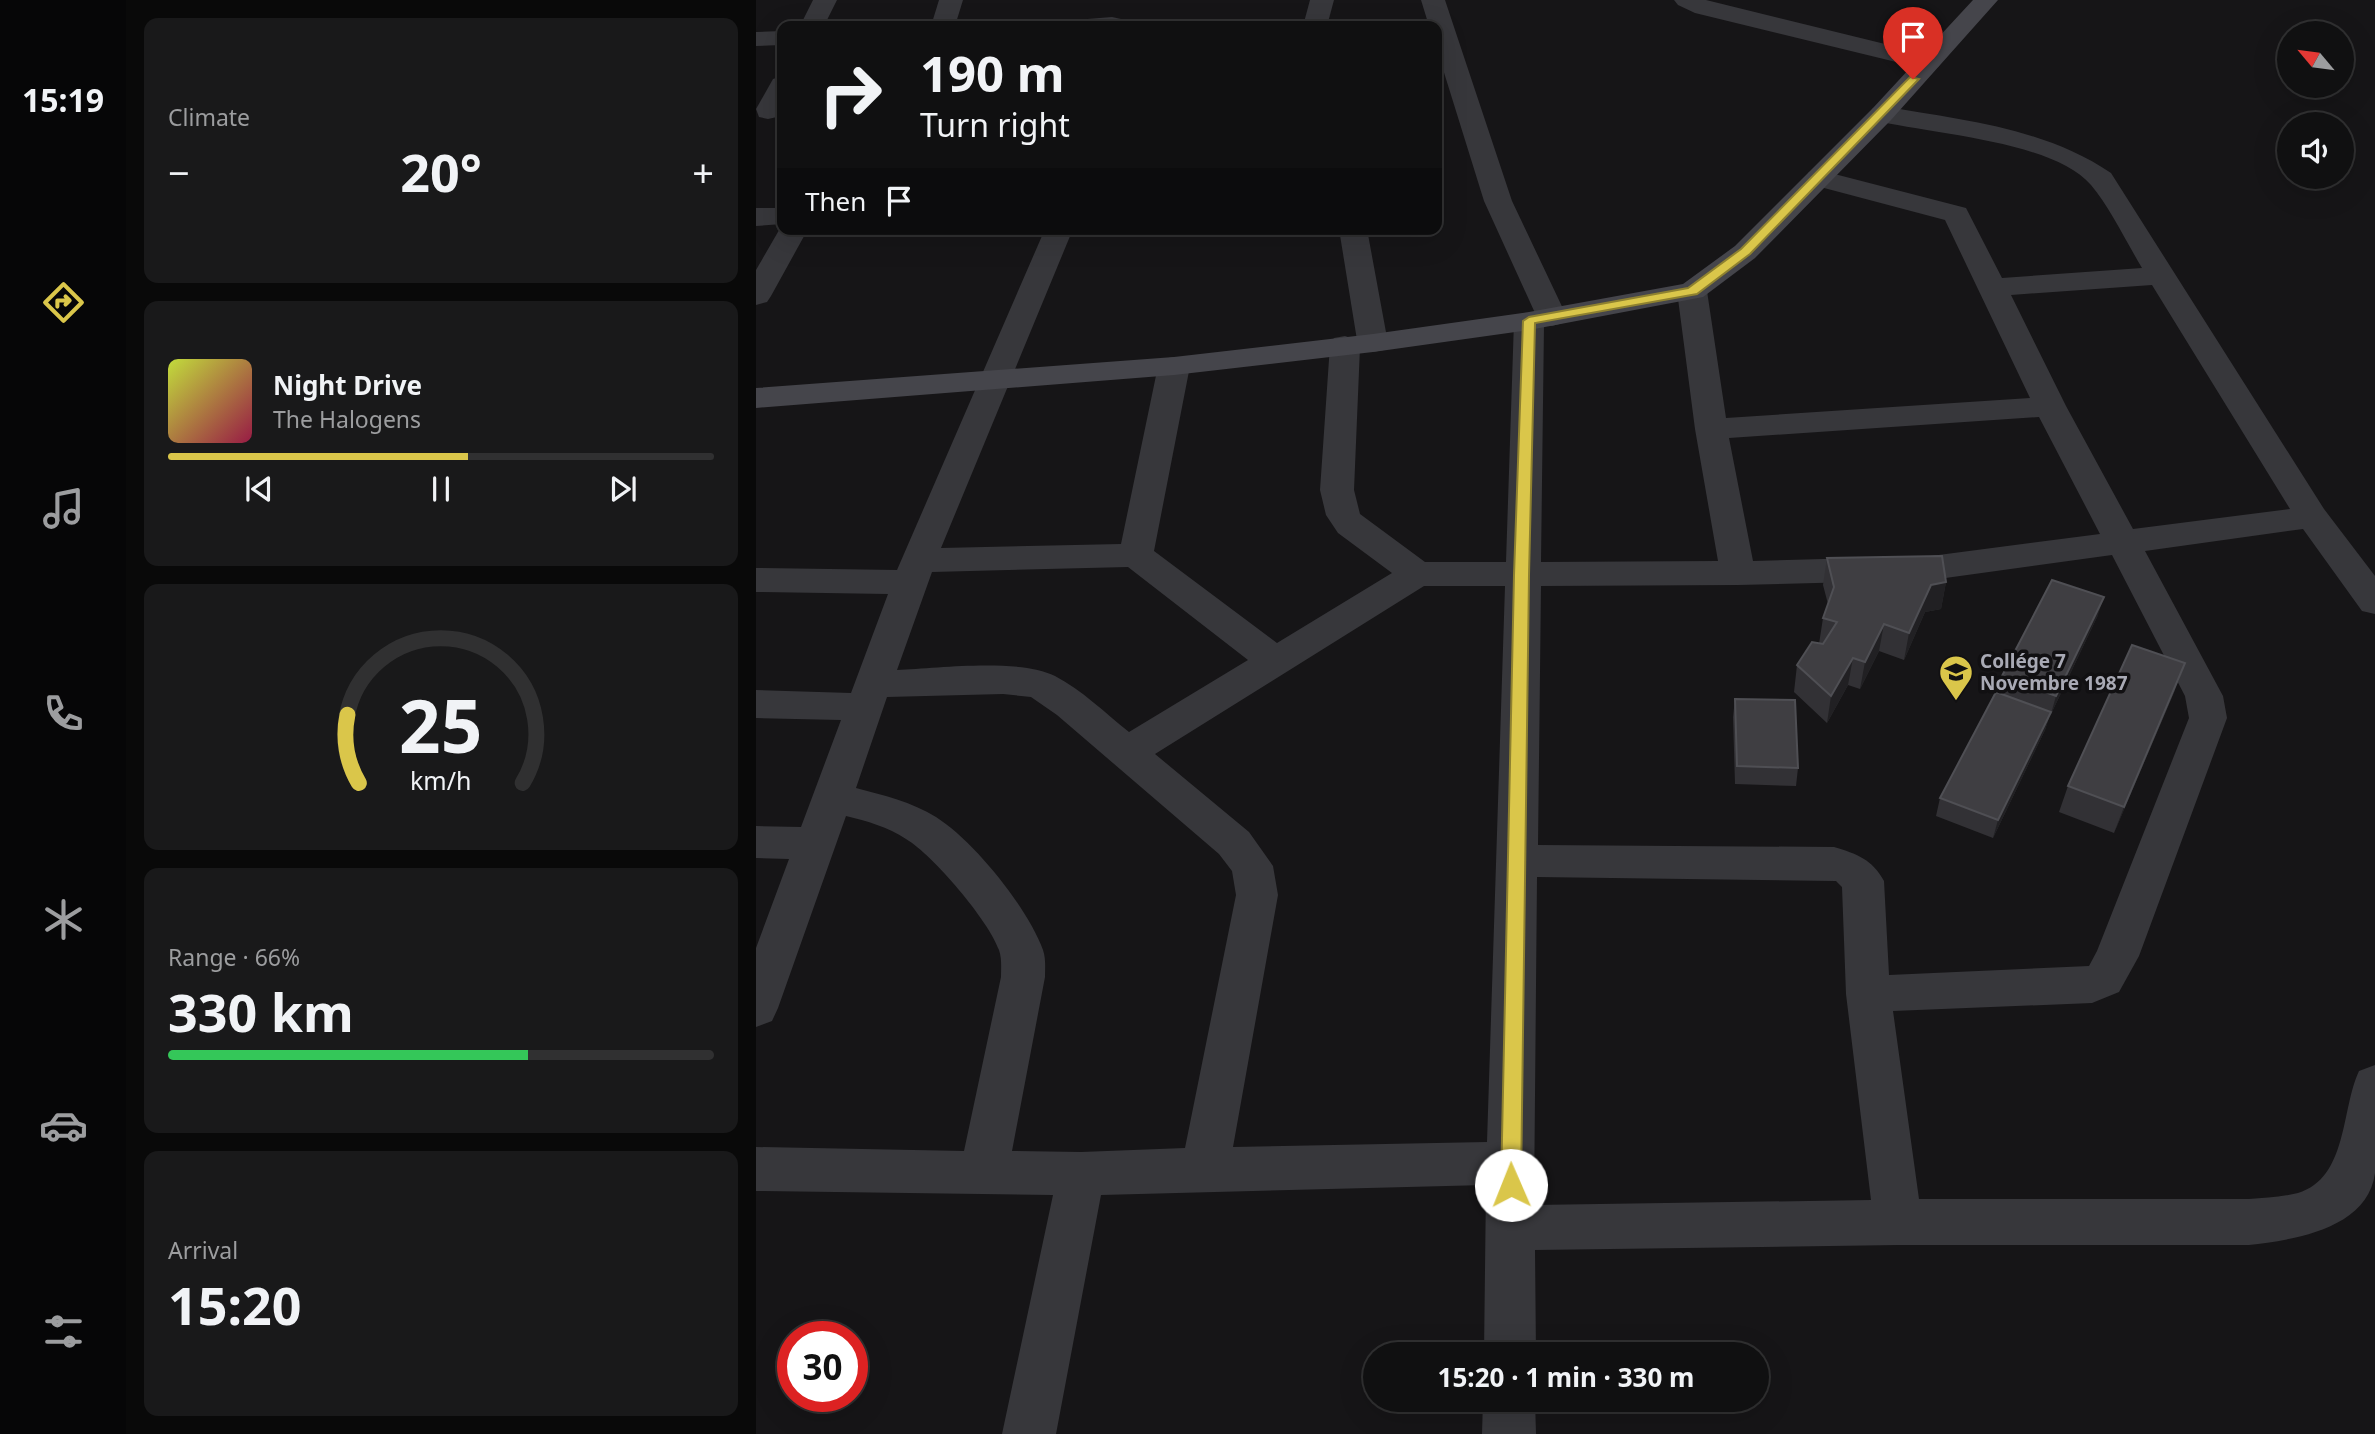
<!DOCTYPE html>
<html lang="en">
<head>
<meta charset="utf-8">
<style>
	body { margin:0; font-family:"Noto Sans",sans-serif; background:#19191a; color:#f1f3f6; height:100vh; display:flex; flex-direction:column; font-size:26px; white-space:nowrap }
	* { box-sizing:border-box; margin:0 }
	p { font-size:23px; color:#9c9d9f }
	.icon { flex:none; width:38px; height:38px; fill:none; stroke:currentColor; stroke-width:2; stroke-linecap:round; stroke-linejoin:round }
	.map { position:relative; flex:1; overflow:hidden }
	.drawer { display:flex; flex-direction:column; gap:18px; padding:18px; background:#090909; width:630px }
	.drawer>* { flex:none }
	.top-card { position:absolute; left:21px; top:21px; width:665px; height:214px; border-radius:14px; box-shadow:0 7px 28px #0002,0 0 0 2px #303031; background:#101011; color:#f1f3f6; overflow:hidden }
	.needle { width:46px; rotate:299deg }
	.tools { position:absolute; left:1521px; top:21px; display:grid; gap:14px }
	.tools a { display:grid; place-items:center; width:77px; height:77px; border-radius:50%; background:#101011; box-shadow:0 7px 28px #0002,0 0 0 2px #303031; font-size:35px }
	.speed { position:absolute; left:21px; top:1321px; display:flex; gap:14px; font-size:35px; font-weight:700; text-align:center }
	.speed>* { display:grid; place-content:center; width:91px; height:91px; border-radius:50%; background:#101011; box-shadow:0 7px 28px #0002,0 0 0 2px #303031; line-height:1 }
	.speed .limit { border:10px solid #d22; background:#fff; color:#111 }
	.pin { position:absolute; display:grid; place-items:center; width:60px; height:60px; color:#fff; margin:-72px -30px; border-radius:50% 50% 50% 0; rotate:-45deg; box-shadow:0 0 7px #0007 }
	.pin .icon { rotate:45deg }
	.me { position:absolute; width:77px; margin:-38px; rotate:359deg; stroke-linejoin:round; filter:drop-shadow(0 0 5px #0008) }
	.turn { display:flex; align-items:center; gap:24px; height:147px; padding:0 28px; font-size:32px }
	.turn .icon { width:91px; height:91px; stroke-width:2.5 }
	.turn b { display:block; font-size:49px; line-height:60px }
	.then { display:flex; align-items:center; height:66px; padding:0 28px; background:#0003; gap:14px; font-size:26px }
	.big { font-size:52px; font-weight:700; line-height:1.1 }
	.drawer .widget { flex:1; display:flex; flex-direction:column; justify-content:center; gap:10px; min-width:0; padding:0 24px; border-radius:14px; background:#19191a }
	.drawer .dial { align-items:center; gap:0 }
	.dial svg { height:182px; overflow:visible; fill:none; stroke:#303031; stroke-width:7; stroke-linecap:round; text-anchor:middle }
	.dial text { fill:#f1f3f6; stroke:none }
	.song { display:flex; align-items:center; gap:21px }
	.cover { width:84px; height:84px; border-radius:10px; background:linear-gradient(135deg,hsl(70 70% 55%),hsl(340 70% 35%)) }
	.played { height:7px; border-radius:4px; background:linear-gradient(90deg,#dac64a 55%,#303031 55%) }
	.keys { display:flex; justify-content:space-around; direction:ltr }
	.heat { display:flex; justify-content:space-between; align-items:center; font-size:38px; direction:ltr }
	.charge { height:10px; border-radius:5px; background:linear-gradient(90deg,#34c759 66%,#303031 0) }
	.trip { position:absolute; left:607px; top:1342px; width:406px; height:70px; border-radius:35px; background:#101011; box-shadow:0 7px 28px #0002,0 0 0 2px #303031; font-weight:700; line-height:70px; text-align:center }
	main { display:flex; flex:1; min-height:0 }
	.tabs { display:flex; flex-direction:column; width:126px; justify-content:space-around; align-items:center; background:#060607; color:#9c9d9f }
	.tabs .icon { width:49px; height:49px }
	.tabs .selected { color:#dac64a }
	.tabs b { font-size:32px; color:#f1f3f6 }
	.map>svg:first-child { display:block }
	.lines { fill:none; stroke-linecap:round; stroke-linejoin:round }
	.street { fill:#37373b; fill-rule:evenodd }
	.secondary { fill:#45454b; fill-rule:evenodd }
	.wall { fill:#323135 }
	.shaded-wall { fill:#212023 }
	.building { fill:#3f3e42; stroke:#4f4f54; stroke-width:2 }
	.route { fill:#dac64a; stroke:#8e8130; stroke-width:2 }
	.labels { text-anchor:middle; stroke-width:7; stroke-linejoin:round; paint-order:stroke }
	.poi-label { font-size:19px; font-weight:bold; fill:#a9aab5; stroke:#111012; text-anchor:start }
</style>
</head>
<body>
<main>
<nav class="tabs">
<b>15:19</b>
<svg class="icon selected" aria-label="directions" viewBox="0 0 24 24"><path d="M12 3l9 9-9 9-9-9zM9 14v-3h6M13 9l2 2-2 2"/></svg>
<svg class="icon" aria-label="music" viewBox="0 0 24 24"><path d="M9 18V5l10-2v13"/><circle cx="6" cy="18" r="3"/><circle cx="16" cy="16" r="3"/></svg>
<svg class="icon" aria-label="phone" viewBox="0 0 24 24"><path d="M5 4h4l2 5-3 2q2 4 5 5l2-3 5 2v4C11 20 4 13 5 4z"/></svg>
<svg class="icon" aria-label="climate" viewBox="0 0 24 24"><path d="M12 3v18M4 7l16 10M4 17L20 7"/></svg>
<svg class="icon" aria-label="car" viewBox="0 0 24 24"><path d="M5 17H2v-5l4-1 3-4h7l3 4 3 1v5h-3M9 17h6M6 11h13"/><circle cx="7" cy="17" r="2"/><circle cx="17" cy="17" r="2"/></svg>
<svg class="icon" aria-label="filters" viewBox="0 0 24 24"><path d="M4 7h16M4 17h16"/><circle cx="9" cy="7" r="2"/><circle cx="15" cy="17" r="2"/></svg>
</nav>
<section class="drawer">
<div class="widget"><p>Climate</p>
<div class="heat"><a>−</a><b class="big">20°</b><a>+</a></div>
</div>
<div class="widget">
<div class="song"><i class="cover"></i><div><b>Night Drive</b><p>The Halogens</p></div></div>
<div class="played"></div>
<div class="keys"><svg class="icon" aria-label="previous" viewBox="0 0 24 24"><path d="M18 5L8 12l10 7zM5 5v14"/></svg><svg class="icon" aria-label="pause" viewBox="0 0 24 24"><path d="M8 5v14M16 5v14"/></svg><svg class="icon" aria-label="next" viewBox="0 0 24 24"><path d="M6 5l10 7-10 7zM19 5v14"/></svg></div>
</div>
<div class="widget dial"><svg viewBox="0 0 100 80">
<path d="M14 69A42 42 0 1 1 86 69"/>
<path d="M14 69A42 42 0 0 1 9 39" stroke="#dac64a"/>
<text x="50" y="56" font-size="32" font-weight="700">25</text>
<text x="50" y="72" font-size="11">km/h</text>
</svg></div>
<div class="widget"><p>Range · 66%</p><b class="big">330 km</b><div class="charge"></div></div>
<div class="widget"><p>Arrival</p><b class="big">15:20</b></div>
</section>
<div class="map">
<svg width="1619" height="1434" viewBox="0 0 1619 1434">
	<rect width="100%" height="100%" fill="#161517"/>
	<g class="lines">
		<g class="street">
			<path d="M57,0H81L68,26H44Z"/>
			<path d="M183,0H207L199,26H175Z"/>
			<path d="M554,0H578L571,26H547Z"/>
			<path d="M665,0H689L756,201L811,317L807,323L796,326L788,324L785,562L962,561L939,429L921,291L925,285L936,282L947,285L951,291L970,418L1274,398L1189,220L1053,184L1049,178L1053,172L1063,170L1210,208L1246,278L1386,268C1371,243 1353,206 1335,185C1296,140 1173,134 1117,120L1113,114L1117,108L1126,106C1205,120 1287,127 1355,173L1568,509L1619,576V614L1606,611L1547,529L1389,551L1467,696L1471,718L1383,956L1363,992L1336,1003L1137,1011L1163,1199H1493C1509,1198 1526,1197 1542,1193C1592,1178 1585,1109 1603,1071L1619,1065C1619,1100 1619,1138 1619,1173C1612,1229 1537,1240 1493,1245H1142L779,1250L780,1354H728L730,1185L345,1195L300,1434H246L297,1195L0,1191V1147L208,1151L245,977C245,968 246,959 243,950C233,921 177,855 150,839C132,827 111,821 90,816L22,1008L16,1021L0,1027V948L33,859L0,858V826L45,827L85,720L0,718V690L95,693L132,594L0,592V568L141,570L289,229H317L185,548L365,544L402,366L407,359L418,357L429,359L434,366L398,551L521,643L636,573L582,533L570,515L564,490L574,345L578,338L589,336L601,340L583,229H611L632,343L628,350L617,352L604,347L598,490L604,514L669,562H750L758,321L762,315L779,313L728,201L681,50V26H673ZM1396,285L1534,509L1377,529L1310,406L1255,295ZM1283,417L1344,534L1175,556L997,561L973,438ZM1356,555L1429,696L1433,718L1341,951L1333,966L1133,975L1128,881C1116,859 1101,854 1078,847L782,845L785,586L982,585L1175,580ZM372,567L492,660L373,732C349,713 326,690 299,676C263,658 182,668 141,670L176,572ZM668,586H749L731,1142L477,1147L522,895L517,866L493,832L399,754ZM247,694L275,697L301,715L463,854L476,871L480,895L429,1148L325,1152L256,1151L289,977C289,968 290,959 287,950C271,907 219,842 180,817C156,802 127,795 100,788L131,697ZM781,877L1080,881L1086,887L1090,994L1115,1200L778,1205Z"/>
			<path d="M918,0H950L1182,57L1186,62L1182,67L1173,70L939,13L922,5Z"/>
			<path d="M356,17L365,19L367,26H304L307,21Z"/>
			<path d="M26,31V45L0,46V32Z"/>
			<path d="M26,76V109L21,117L12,119L3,117L0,109L17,79Z"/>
			<path d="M0,208H26V224L0,226Z"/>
			<path d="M26,225V229H52L15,296L11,302L0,305V270Z"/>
			<path d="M727,1400H779L780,1434H726Z"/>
		</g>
		<path class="secondary" d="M1217,0H1242L1135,120L999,258L947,297L773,330L617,352L418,375L0,408V388L418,357L617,334L773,312L927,284L979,246L1117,108Z"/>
	</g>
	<g class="wall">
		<path d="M1071,558L1190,582L1185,609L1169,612L1148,660L1123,651L1104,689L1092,685L1071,723L1038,692L1041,665L1063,644L1067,618L1072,604L1067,585Z"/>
		<path d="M1342,615L1295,714H1294L1289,730L1237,838L1180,816L1184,798L1241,693L1246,676Z"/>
		<path d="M1419,690L1358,833L1303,812L1312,786Z"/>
		<path d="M979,699L1042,768L1040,786L979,784L977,717Z"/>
	</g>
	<g class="shaded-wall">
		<path d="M1190,582L1185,609L1169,612L1148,660L1153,633L1175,585Z"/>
		<path d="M1348,597L1342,615L1295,714L1300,696Z"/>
		<path d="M1128,624L1123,651L1104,689L1109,662Z"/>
		<path d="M1097,658L1092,685L1071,723L1075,696Z"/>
		<path d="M1429,663L1419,690L1358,833L1368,807Z"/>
		<path d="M1295,712L1289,730L1237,838L1242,820Z"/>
	</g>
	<g class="building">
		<path d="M1186,556L1190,582L1175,585L1153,633L1128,624L1109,662L1097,658L1075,696L1041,665L1056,642L1067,644L1081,622L1067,618L1078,587L1071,558Z"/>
		<path d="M1296,580L1348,597L1300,696L1246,676Z"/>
		<path d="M1376,645L1429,663L1368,807L1312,786Z"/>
		<path d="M1240,692L1295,712L1242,820L1184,798Z"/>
		<path d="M979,699L1039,700L1042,768L981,766Z"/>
	</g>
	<path class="route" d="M1154,77L1163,79L994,254L941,294L779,323L773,575L765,1185L762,1191L755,1194L748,1191L745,1185L758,575L767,321L773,317L932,288L985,249Z"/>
	<defs>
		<g id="university-pin" transform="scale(1.75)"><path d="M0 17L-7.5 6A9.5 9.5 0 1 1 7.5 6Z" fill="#dac64a" stroke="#111012"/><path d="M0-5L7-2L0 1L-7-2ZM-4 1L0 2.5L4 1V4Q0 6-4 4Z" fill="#111"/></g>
	</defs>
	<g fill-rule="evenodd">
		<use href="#university-pin" x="1200" y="672"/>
	</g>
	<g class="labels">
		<g class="poi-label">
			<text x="1224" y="668">Collége 7<tspan x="1224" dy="22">Novembre 1987</tspan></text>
		</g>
	</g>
</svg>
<div class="tools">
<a><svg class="needle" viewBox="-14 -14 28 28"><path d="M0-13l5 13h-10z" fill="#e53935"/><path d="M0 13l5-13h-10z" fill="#9c9d9f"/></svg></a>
<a><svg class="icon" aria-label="sound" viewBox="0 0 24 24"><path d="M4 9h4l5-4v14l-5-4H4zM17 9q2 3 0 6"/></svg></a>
</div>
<div class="speed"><div class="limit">30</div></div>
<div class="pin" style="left:1157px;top:79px;background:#d93025"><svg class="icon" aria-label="arrive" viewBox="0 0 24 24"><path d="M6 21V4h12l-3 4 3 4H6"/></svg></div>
<svg class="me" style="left:755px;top:1185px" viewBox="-20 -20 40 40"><circle r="19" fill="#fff"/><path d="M0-13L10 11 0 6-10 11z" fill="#dac64a"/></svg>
<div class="trip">15:20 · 1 min · 330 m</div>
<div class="top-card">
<div class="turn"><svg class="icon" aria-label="right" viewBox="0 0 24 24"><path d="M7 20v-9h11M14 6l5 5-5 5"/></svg><div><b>190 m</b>Turn right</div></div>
<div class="then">Then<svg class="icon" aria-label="arrive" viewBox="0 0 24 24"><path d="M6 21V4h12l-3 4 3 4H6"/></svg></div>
</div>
</div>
</main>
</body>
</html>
